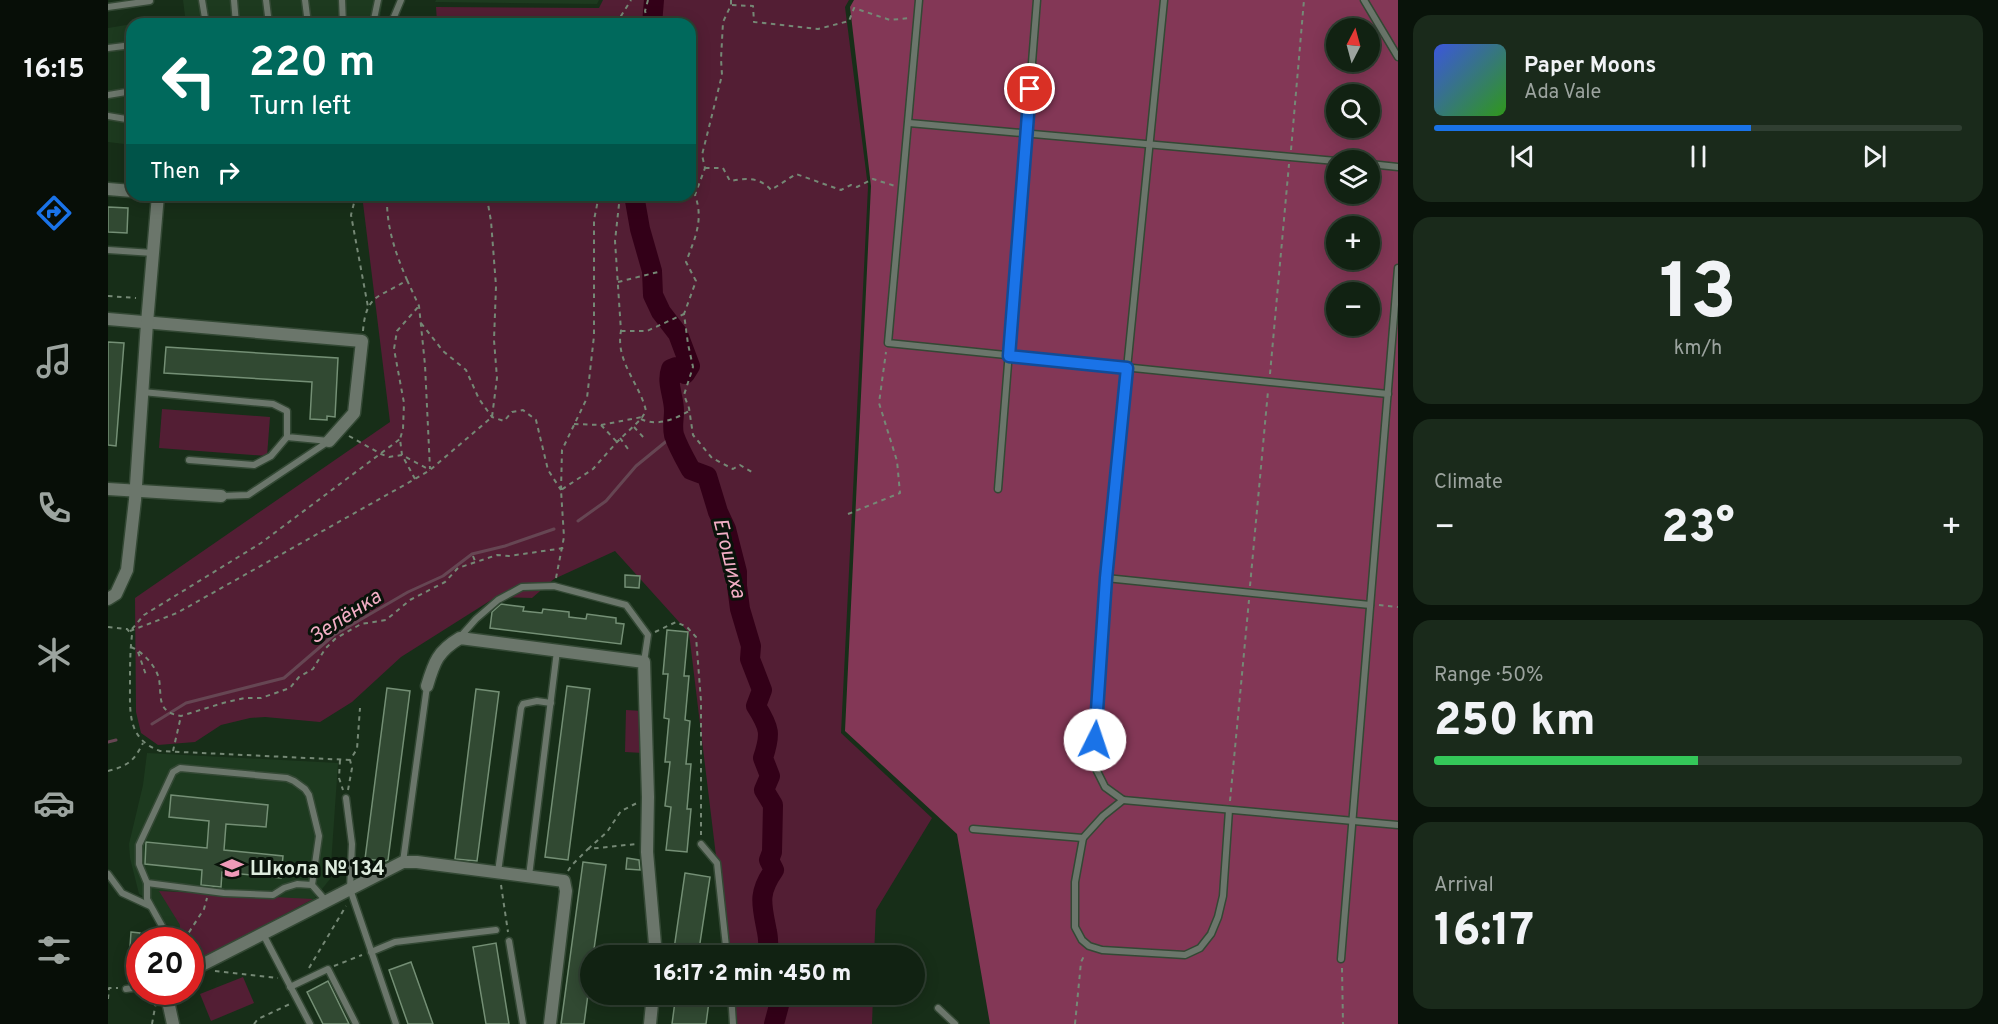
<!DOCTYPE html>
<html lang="en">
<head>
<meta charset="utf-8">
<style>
	body { margin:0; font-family:Overpass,sans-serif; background:#1a2a1b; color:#f1f3f6; height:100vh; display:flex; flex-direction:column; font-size:22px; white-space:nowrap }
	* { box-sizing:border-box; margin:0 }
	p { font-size:20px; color:#9ca49f }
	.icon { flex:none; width:33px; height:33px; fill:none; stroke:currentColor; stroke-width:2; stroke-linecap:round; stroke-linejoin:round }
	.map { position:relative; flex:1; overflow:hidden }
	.panel { display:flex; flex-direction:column; gap:15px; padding:15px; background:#09130a; width:600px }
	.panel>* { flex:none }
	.banner { position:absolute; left:18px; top:18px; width:570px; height:183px; border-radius:18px; box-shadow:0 3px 15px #0003,0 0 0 2px #303f32; background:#00695c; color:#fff; overflow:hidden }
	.needle { width:39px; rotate:6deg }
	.fabs { position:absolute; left:1218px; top:18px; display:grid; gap:12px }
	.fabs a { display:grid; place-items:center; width:54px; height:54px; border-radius:50%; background:#112212; box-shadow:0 3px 15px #0003,0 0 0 2px #303f32; font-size:30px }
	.speed { position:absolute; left:18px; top:927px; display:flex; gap:12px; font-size:30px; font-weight:700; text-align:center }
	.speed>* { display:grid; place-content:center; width:78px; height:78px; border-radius:50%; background:#112212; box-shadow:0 3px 15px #0003,0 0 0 2px #303f32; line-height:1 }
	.speed .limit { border:9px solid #d22; background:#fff; color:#111 }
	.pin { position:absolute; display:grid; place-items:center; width:51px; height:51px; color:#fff; margin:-26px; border:3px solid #fff; border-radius:50%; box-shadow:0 2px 6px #0007 }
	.me { position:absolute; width:66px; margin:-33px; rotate:4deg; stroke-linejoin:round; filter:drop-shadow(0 0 4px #0008) }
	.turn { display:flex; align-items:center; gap:21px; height:126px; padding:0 24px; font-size:27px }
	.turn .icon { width:78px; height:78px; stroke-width:2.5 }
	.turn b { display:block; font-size:42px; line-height:51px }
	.then { display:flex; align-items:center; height:57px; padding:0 24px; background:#0003; gap:12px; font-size:22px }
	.big { font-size:45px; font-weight:800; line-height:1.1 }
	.panel .card { flex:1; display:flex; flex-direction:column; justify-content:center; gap:9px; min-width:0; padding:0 21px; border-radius:18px; background:#1a2a1b }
	.panel .dial { align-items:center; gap:0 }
	.dial b { font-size:78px; line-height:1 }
	.song { display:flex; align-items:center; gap:18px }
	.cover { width:72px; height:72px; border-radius:9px; background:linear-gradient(135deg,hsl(230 70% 55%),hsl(110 70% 35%)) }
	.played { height:6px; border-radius:3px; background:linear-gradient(90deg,#1a73e8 60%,#303f32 60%) }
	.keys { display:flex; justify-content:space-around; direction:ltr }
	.heat { display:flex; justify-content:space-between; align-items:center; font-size:33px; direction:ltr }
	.charge { height:9px; border-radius:4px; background:linear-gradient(90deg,#34c759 50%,#303f32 0) }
	.trip { position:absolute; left:472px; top:945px; width:345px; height:60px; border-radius:30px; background:#112212; box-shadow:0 3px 15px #0003,0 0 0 2px #303f32; font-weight:800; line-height:60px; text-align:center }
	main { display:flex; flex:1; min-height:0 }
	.tabs { display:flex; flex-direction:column; width:108px; justify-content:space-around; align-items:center; background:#070e07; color:#9ca49f }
	.tabs .icon { width:42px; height:42px }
	.tabs .selected { color:#1a73e8 }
	.tabs b { font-size:27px; color:#f1f3f6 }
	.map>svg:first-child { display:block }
	.built { fill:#1d3a1f }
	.green { fill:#531e34 }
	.forest { fill:#833756; fill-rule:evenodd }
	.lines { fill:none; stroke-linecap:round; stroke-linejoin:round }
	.stream { stroke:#664653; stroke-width:3 }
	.river { stroke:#330018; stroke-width:20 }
	.building { fill:#314932; stroke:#748f75; stroke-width:1.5 }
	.service-casing { stroke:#334834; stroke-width:9 }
	.minor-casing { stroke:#334834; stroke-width:15 }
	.path { stroke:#758875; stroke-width:2; stroke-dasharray:4.5 4.5; stroke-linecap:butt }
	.service { stroke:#6b766b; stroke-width:6 }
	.minor { stroke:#6b766b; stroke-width:12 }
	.route-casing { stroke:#114b97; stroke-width:15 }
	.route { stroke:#1a73e8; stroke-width:10 }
	.labels { text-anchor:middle; stroke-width:6; stroke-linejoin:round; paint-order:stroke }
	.poi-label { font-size:20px; font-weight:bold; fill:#ddebdd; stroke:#09130a; text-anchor:start }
	.water-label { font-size:21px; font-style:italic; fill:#f2aec5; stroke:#09130a }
</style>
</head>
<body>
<main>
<nav class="tabs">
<b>16:15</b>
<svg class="icon selected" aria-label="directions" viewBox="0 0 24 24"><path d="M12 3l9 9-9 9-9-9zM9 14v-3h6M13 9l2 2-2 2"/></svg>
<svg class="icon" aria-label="music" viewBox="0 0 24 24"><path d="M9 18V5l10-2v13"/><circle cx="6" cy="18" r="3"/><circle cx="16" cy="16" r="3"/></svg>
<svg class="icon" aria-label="phone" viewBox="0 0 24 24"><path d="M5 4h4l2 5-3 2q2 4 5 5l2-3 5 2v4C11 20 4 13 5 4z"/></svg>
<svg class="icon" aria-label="climate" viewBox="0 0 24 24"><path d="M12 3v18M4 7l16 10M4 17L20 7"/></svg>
<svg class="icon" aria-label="car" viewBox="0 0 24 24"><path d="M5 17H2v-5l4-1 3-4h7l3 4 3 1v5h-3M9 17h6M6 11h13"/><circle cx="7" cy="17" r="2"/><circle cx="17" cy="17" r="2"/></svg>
<svg class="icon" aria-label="filters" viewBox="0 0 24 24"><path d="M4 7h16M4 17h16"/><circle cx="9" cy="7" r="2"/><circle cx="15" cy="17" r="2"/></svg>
</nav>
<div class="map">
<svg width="1290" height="1024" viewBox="0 0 1290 1024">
	<rect width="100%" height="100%" fill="#172e18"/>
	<g class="built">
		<path d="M75,0H275L271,24H25L77,16Z"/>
		<path d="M328,0H491L489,4L327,2Z"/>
		<path d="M24,24V145L0,142V28Z"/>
		<path d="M39,753L230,763L222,879L203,903L83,966L82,940H67L69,927L56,924L47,904L31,894L22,858L21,844L35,785Z"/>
	</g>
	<g class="green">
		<path d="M495,0H741L737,7L760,187L733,733L824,818L768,910L766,955H620L581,633L507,551L446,579L424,598L388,597L293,657L244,702L212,722L157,717L142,718L113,725L87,742L50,745L33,733L28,712L27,598L282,422L254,195H582V24H331L329,22L328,7L491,8Z"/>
		<path d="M54,409L162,417L159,456L51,448Z"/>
		<path d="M518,710L535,711V753L517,752Z"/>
		<path d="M51,891L205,899L83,964L82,940H71L72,925Z"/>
		<path d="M135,977L146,1003L103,1021L92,994Z"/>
		<path d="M625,995H765L764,1024H629Z"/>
	</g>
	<path class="forest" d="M746,0H1290V1024H882L849,834L737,731L763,186L742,7ZM1228,28H1262V62H1228ZM1228,94H1262V128H1228ZM1228,160H1262V194H1228ZM1228,226H1262V260H1228ZM1228,292H1262V326H1228Z"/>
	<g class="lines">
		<g class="stream">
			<path d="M470,521L498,501L528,466L566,435"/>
			<path d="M44,724L78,703L176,678L226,635L300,592L335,576L364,554L397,546L446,529"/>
			<path d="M0,742L8,740"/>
		</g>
		<g class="river">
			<path d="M544,24L546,0"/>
			<path d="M526,195L532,229L544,271L545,295L553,312L570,334L582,366L577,374L568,367L563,369C558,383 566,396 566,411C566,419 564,427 566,435C570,447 577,459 583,470L599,476L610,512L618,529L629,572V586L632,609L643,646L642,659L654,690L648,706C662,728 663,734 655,758L662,776L656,790L665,805L664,852L661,860L666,870C649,894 654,905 659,932C661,940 659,949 663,956"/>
			<path d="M666,1024L674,994"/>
		</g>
	</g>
	<g class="building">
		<path d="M0,207L20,208L19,233L0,232Z"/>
		<path d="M0,342L16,343L8,446L0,445Z"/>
		<path d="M58,347L230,358L227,417L219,416V420L202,419L204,382L56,373Z"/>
		<path d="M517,575L532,576L531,588L517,587Z"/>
		<path d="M393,604L416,607L415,611L434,613L435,609L461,612V617L478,619L479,614L508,618V623L516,624L513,644L382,628L384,612Z"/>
		<path d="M559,630L580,632L576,676H581L577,720L582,721L578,764H583L579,809H583L579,852L558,850L563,807L557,806L562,762H557L561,719L556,718L560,674H555Z"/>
		<path d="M459,686L482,689L460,860L437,857Z"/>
		<path d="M279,688L302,691L280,860L278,861L257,859Z"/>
		<path d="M368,689L391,692L369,861L347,859Z"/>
		<path d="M63,795L160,805L158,827L118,824L116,850L175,856L173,878L114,872L113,887L93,885L94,870L37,864L38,842L99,848L101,821L61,817Z"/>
		<path d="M519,858L531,860L532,870L518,869Z"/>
		<path d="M475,862L498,865L485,956H483V972L476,1024H453Z"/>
		<path d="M577,873L602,877L590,956H565Z"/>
		<path d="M23,932L32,933V978L20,977Z"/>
		<path d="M388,943L401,1024H378L365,947Z"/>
		<path d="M303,962L325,1024H300L281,970Z"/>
		<path d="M220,981L241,1024H215L199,992Z"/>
		<path d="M568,994H602L598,1024H564Z"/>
	</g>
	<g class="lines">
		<g class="service-casing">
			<g id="service">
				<path d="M94,0L98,24"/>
				<path d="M126,0L128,24"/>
				<path d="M158,0L161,24"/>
				<path d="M197,0L200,24"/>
				<path d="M234,0L235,24"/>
				<path d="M811,0L780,343L1280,394"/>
				<path d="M1056,0L998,578L985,763L997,787L1015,800L995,816L975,838L967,882V927L974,940L981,946L994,950L1077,955L1092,948L1103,934L1110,917L1115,896L1121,810"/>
				<path d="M1256,0L1290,57"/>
				<path d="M0,7L42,1"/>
				<path d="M265,24L270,0"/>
				<path d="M283,24L293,0"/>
				<path d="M0,48L24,45"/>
				<path d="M0,95L24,91"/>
				<path d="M0,116L24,120"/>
				<path d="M801,123L1228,161"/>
				<path d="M1262,164L1290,167"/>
				<path d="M156,195L223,197"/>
				<path d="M0,250L45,253"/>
				<path d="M34,392L165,404L179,411V437L221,441L140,495L113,496"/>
				<path d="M81,460L146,465L163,456L179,437"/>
				<path d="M890,489L929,0"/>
				<path d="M998,578L1262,605"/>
				<path d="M352,637L368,619L390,600L414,587L446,586L518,605L540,635L536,662"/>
				<path d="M238,798L244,844L242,889L288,1024"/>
				<path d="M1015,800L1290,825"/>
				<path d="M865,829L975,838"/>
				<path d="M593,844L609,863L619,956"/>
				<path d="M295,862L319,686"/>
				<path d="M390,872L413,708L415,704L429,701L443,703"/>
				<path d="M0,874L14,893L42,906"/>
				<path d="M421,876L449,651"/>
				<path d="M39,883L116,893L165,895L176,888L189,884L204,885"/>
				<path d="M155,934L202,1024"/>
				<path d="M59,940L54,926L39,899V883L31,864V845L65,772L72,768L179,778L186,781L197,789L201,795L211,836L204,885L218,901"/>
				<path d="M401,941L415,1024"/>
				<path d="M263,952L287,942L388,930"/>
				<path d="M1233,959L1290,268"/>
				<path d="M182,987L220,969L248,1024"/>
				<path d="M18,989L32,987"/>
				<path d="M623,994L625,1024"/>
				<path d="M830,1008L847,1024"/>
			</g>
		</g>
		<g class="minor-casing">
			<g id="minor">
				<path d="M0,189L24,191"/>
				<path d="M0,319L254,341L246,413L221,441"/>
				<path d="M0,489L113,496"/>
				<path d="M0,599L8,594L19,570L27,500L39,323L50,195"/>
				<path d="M319,686C326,662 330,651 352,638L536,662L540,797L539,852L548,956"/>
				<path d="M82,971L295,862H309L456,881L458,891L442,1024"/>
				<path d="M58,992L65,1024"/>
				<path d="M542,1024L545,994"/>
			</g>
		</g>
		<g class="path">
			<path d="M540,0L537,11L541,24"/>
			<path d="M623,0V5L615,22L613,59L614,75L594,155L597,168L587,195C596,220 587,238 578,262L588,281L576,314L580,344L585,367L576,395L581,408L585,435L604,458L625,469L632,465L644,472"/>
			<path d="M624,5L645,6L646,22L710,29L741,21L746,8L782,20L801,18"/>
			<path d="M508,24L523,0"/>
			<path d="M1183,150L1196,0"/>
			<path d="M597,168H615L622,181C638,178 652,177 663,190L688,174L733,190L743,185L749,187L765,179L787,186"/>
			<path d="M248,195L243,215L260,307"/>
			<path d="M299,280L311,306L317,365L322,469"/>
			<path d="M510,282L550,272"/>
			<path d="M0,296L28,298"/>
			<path d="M313,323L335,351L358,370L371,399L384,417L396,421L404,412L415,410L428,420L440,470L453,490"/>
			<path d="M255,331C258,293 272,298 299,280C287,252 278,226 279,195"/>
			<path d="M513,331H539L576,314"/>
			<path d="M1162,374L1181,164"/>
			<path d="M533,419C549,427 567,419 581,411"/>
			<path d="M466,424L493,425L534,417"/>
			<path d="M493,425L509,442"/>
			<path d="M526,427L536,438"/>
			<path d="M241,436L273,454L281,457L294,455L322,470"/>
			<path d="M512,438L520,449"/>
			<path d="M307,479L294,455L292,439L295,429L296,403L286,349L289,331L311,306"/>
			<path d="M453,490L454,450L479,398L486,336V220L491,195"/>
			<path d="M740,514L792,493L789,461L771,403L778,352"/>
			<path d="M365,556L367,561"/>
			<path d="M448,578L456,537L453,490L485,469L509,442L533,419L538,411C532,384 507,361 513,331L507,241L512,195"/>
			<path d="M1142,586L1160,391"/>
			<path d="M1271,605L1290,607"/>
			<path d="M0,627L19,629L24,635C22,651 22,667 22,683C22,712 19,739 52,751L242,760"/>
			<path d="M24,629L36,615L153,543L292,439"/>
			<path d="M22,631L69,613L307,479L322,470L384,417L389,378L386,340L388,286L383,221L380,204L376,195"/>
			<path d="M547,632L568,622L579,627L588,637L593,701V835"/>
			<path d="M23,647C35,652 48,666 51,679C54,697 48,712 73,716L115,703L137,698H153L182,688L191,677L205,669L217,649L227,639L253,624L278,620L302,600L337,582L350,568L389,555L401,556L456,548"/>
			<path d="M30,652L38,675"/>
			<path d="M65,751L73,716"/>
			<path d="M232,760L231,778L235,790"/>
			<path d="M0,771C20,766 26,761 35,743"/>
			<path d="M240,790L244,768L242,760L249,749L252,708"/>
			<path d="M1122,801L1141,600"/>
			<path d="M480,849L499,832L513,811L529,803"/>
			<path d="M460,871L463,866L480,849L528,844"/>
			<path d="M393,885L400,932"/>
			<path d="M76,940L96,909L99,898"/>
			<path d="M226,966L254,955"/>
			<path d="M201,968L238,906"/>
			<path d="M1234,968L1235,1024"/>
			<path d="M107,971L170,978"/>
			<path d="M0,999L1,988H10"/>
			<path d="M44,1024L48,1002"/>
			<path d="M146,1024L150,1019L182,1004"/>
			<path d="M967,1024L973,962L977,954"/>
		</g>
		<use href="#service" class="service"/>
		<use href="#minor" class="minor"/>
	</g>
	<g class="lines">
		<g class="route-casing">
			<path id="route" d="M922,89L901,356L1019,368L998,578L987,740"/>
		</g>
		<use href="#route" class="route"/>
	</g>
	<defs>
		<g id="school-bare" transform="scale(1.8)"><path d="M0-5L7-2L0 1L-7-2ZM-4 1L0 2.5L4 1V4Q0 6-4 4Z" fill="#ef9ab8" stroke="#09130a" stroke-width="2.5" paint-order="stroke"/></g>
	</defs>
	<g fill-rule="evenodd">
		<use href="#school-bare" x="124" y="868"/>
	</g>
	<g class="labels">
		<g class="poi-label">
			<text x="142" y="875">Школа № 134</text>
		</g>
		<g class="water-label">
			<text transform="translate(622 558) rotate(76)" y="7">Егошиха</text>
			<text transform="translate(237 616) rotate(-33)" y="7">Зелёнка</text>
		</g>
	</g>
</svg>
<div class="fabs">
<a><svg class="needle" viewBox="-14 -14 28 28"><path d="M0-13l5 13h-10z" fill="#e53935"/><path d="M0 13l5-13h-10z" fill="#9ca49f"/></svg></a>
<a><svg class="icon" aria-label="search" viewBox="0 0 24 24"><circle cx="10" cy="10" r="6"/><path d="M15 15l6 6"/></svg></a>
<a><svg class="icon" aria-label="layers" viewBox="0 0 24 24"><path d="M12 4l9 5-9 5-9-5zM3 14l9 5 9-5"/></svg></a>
<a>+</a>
<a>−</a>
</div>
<div class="speed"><div class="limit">20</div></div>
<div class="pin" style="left:922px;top:89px;background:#d93025"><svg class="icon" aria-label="arrive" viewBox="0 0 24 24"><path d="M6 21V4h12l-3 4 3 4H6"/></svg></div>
<svg class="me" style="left:987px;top:740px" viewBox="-20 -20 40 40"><circle r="19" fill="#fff"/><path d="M0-13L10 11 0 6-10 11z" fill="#1a73e8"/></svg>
<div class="trip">16:17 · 2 min · 450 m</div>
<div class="banner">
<div class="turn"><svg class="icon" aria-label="left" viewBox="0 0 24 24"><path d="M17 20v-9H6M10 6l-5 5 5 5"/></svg><div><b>220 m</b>Turn left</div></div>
<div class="then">Then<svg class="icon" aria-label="right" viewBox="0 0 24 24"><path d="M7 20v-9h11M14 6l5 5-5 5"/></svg></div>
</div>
</div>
<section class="panel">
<div class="card">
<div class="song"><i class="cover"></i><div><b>Paper Moons</b><p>Ada Vale</p></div></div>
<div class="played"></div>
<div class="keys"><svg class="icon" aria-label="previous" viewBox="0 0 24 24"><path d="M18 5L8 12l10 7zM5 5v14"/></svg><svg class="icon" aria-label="pause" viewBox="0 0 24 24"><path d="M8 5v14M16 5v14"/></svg><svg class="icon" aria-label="next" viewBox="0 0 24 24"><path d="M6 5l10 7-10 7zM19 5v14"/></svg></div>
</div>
<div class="card dial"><b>13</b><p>km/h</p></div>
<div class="card"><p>Climate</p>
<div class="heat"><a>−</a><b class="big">23°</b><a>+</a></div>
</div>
<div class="card"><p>Range · 50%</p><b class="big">250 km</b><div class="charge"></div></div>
<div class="card"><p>Arrival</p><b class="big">16:17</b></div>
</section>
</main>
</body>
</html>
